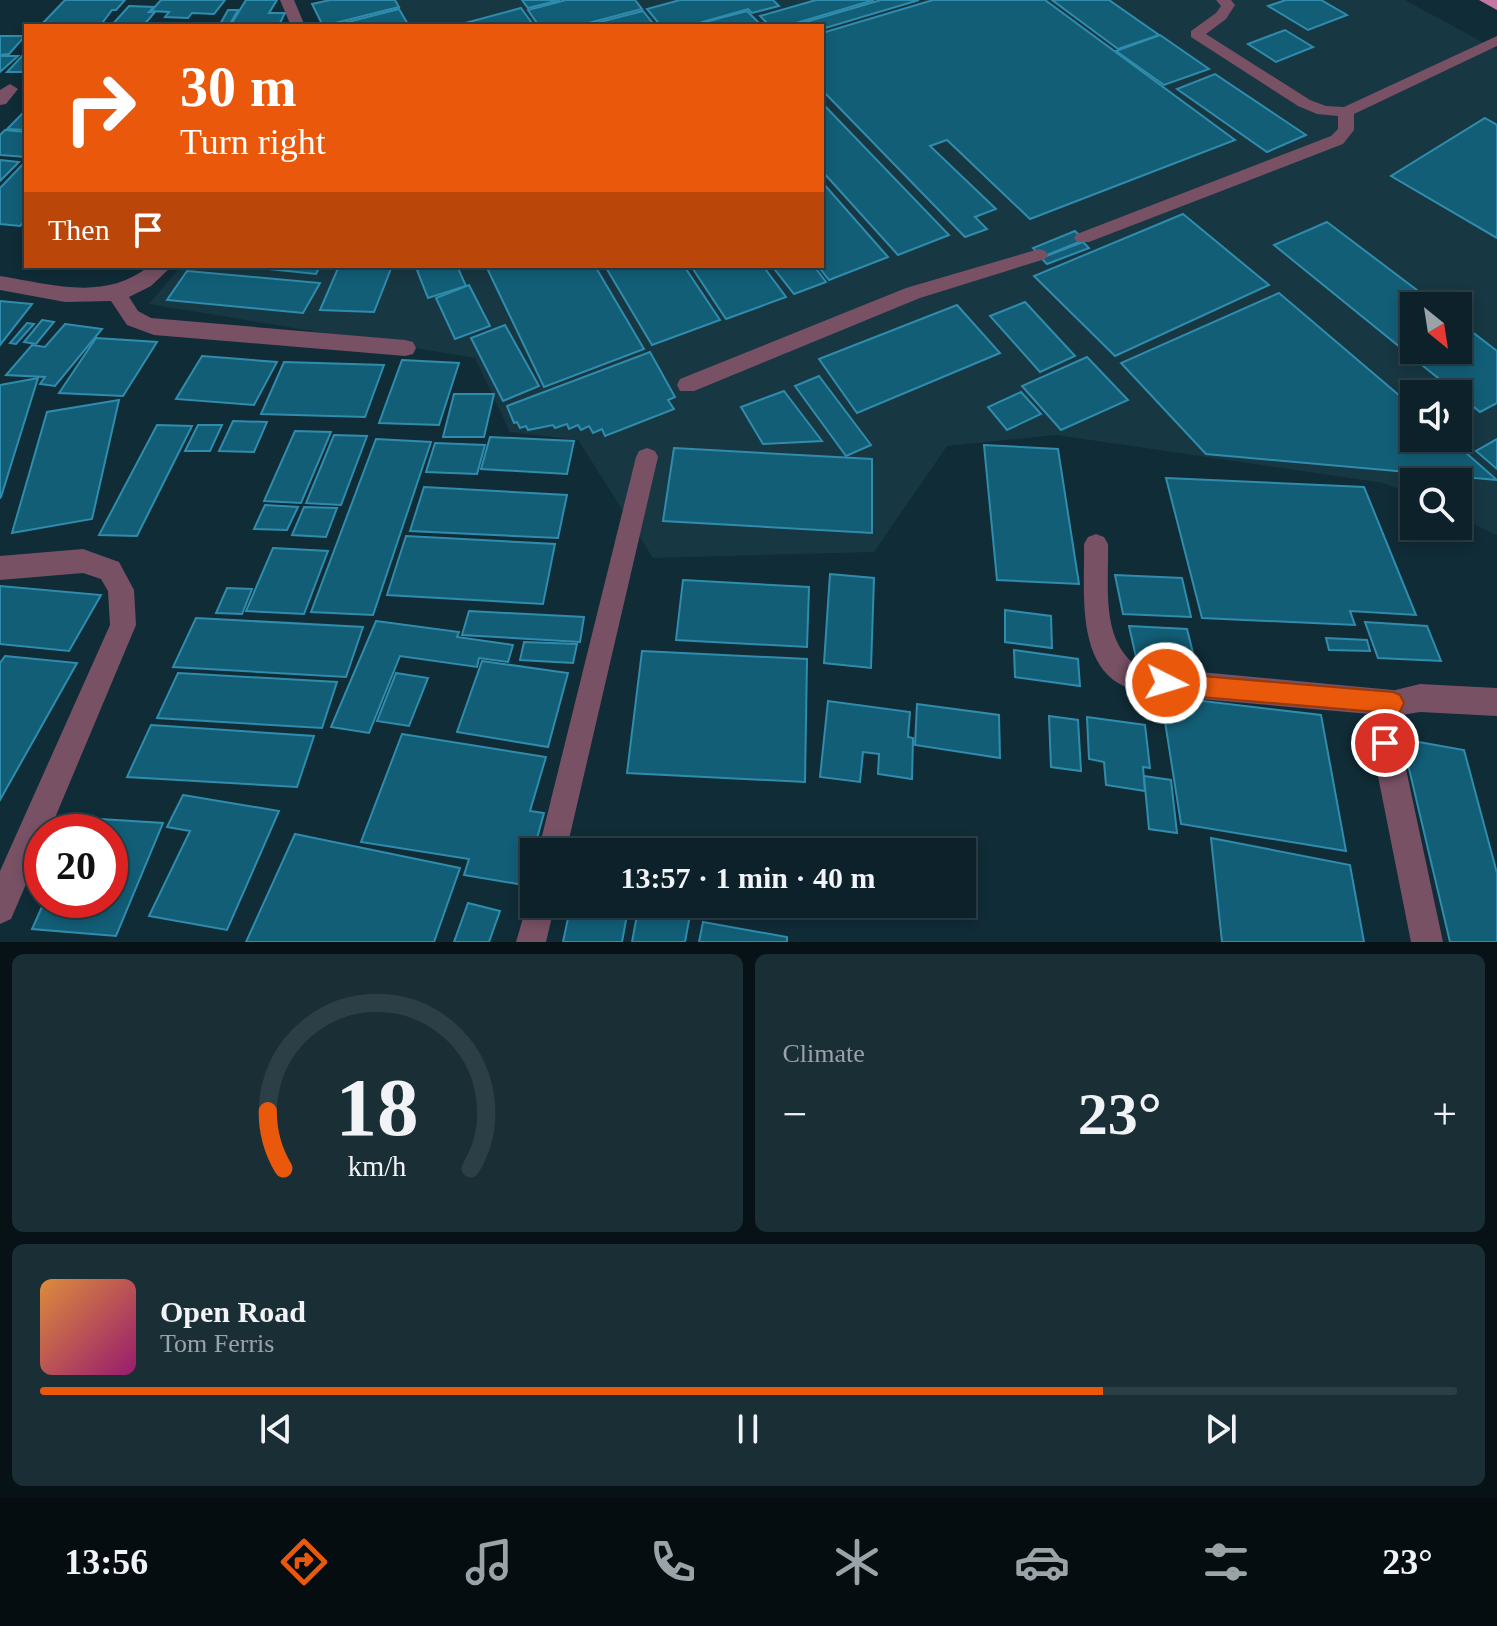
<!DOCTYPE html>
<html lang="en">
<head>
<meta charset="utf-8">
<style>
	body { margin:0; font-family:Georgia,serif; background:#1a2e35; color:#f1f3f6; height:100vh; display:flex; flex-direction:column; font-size:30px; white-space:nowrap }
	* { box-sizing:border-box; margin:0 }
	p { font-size:26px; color:#9aa3a8 }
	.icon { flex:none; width:44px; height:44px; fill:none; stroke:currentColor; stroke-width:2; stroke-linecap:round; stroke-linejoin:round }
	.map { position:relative; height:942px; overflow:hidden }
	.side { display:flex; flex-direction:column; gap:12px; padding:12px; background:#071217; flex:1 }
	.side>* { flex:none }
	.hud { position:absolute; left:24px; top:24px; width:800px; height:244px; border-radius:0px; box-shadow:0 4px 12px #0003,0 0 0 2px #2c3e46; background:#ea580c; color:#fff; overflow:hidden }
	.needle { width:52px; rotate:150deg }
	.controls { position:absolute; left:1400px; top:292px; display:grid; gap:16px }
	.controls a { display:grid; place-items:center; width:72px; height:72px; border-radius:0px; background:#0c2129; box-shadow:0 4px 12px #0003,0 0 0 2px #2c3e46; font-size:40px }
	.speed { position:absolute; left:24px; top:814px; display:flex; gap:16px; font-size:40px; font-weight:700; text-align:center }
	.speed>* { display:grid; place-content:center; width:104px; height:104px; border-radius:50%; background:#0c2129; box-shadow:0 4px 12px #0003,0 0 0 2px #2c3e46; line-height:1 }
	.speed .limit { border:12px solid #d22; background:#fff; color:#111 }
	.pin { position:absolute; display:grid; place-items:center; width:68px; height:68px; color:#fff; margin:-34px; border:4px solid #fff; border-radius:50%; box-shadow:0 2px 8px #0007 }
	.me { position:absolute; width:88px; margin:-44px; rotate:95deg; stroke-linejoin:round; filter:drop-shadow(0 0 6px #0008) }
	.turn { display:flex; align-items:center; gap:28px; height:168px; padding:0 24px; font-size:36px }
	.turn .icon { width:104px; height:104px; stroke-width:2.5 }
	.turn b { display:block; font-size:56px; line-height:68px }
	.then { display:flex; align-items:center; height:76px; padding:0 24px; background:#0003; gap:16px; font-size:30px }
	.big { font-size:60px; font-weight:800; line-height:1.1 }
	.side .card { flex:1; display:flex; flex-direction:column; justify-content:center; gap:12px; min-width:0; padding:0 28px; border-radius:12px; background:#1a2e35 }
	.side .dial { align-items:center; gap:0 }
	.dial svg { height:208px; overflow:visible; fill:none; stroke:#2c3e46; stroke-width:7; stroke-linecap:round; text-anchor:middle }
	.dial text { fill:#f1f3f6; stroke:none }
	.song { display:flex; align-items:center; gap:24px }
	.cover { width:96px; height:96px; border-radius:12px; background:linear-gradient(135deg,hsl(30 70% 55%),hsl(320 70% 35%)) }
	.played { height:8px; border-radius:4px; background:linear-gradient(90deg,#ea580c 75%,#2c3e46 75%) }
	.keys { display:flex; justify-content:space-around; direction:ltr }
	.heat { display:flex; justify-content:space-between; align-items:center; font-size:44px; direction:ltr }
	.side .tiles { flex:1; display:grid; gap:12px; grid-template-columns:1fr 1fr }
	.card:last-child { grid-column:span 2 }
	.trip { position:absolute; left:520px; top:838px; width:456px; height:80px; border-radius:0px; background:#0c2129; box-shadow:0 4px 12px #0003,0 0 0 2px #2c3e46; font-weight:800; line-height:80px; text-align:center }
	.tabs { display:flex; height:128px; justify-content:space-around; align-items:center; background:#050d10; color:#9aa3a8 }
	.tabs .icon { width:56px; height:56px }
	.tabs .current { color:#ea580c }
	.tabs b { font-size:36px; color:#f1f3f6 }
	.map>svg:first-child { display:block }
	.built { fill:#173743; fill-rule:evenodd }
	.building { fill:#125e77; stroke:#308cad; stroke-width:2 }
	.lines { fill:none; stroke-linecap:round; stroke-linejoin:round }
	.service { fill:#785165; fill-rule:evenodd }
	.minor { fill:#785165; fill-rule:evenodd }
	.primary { fill:#c676a2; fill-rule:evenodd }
	.route { fill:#ea580c; stroke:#983908; stroke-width:2 }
</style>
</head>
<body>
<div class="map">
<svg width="1497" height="942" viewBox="0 0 1497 942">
	<rect width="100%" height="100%" fill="#102c37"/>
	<path class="built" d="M375,0H1405L1497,50V535L1458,517V482H1414V496L1384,483L1056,435L947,446L874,552L653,558L578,440L510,432L475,358L149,304L181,266H822V26H351ZM1414,306H1458V350H1414ZM1414,394H1458V438H1414Z"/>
	<g class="building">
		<path d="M65,0H125L116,10H112L100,26H40Z"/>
		<path d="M161,0H225L214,14L192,13L188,18L165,17L169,12L151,11Z"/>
		<path d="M246,0H277L269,13H285L279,25L230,26Z"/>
		<path d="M330,0H395L399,7L323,26L312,4Z"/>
		<path d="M522,0H560L528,8Z"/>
		<path d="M566,0H635L642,9L577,26H539L528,10Z"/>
		<path d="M680,0H773L779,6L752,13L748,9L702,22L705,26H661L647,9Z"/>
		<path d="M816,0H874L786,26H770L760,16Z"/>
		<path d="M881,0H919L822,29V26H792Z"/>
		<path d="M933,0H1045L1235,140L1030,219L947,140L930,146L996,209L975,217L987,229L965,237L822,90V33Z"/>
		<path d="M1052,0H1109L1159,35L1118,49Z"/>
		<path d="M1286,0H1321L1347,15L1308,30L1268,6Z"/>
		<path d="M129,6L154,7L149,12H155L143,26H111Z"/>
		<path d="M521,8L534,26H454Z"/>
		<path d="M399,9L409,26H332Z"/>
		<path d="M228,10H238L229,26H219Z"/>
		<path d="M643,11L655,26H584Z"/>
		<path d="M747,11L761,25L709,26L705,22Z"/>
		<path d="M1285,30L1313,47L1276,62L1248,44Z"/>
		<path d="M1160,35L1209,69L1164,85L1116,51Z"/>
		<path d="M0,36H25L9,54L0,55Z"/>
		<path d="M0,56H18L0,72Z"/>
		<path d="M22,56L26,57V72H7Z"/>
		<path d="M1215,74L1306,135L1267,152L1177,89Z"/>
		<path d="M822,103L949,235L898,255L822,171Z"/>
		<path d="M26,110V130L7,129Z"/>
		<path d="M1485,118L1497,125V238L1391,176Z"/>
		<path d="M5,130L26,132V157L0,155V135Z"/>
		<path d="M0,160L19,162L0,181Z"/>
		<path d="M26,161V220L20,226L0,224V188Z"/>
		<path d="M822,182L888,257L829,280L818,266H822Z"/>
		<path d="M1183,214L1269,285L1115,356L1034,276Z"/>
		<path d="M1327,222L1438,306H1414V350H1458V321L1497,351V403L1480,412L1274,245Z"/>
		<path d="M1075,231L1084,240L1042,257L1033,248Z"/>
		<path d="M1083,242L1089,248L1047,264L1041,258Z"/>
		<path d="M239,266H320L316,274Z"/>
		<path d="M339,266H392L374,312L320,310Z"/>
		<path d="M428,266H457L466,286L428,298L417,270Z"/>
		<path d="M486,266H595L644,349L544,387Z"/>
		<path d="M605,266H684L720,320L652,345Z"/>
		<path d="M691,266H763L786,297L726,319Z"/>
		<path d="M772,266H814L826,282L794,294Z"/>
		<path d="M187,271L320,283L303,313L167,300Z"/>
		<path d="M469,285L490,326L455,339L436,298Z"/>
		<path d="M1279,293L1414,408V438H1449L1497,480L1206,454L1121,363Z"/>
		<path d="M0,301L32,304L0,345Z"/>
		<path d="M1025,302L1075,356L1040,372L990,316Z"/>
		<path d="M957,305L1000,353L857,413L819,359Z"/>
		<path d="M42,320L54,322L36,344L24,342Z"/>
		<path d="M27,323L34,324L16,344L10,343Z"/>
		<path d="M65,324L102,329L55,386L40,384L45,377L6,375L32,345L45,347Z"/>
		<path d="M505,325L539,386L503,401L471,338Z"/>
		<path d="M96,338L157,342L123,396L59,393Z"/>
		<path d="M650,352L675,397L668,400L674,409L605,436L602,429L593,433L589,426L581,430L578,425L569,429L567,424L555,428L553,425L528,430L526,426L520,428L517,422L514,423L507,406Z"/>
		<path d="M202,356L277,362L254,405L176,399Z"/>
		<path d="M1087,357L1128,400L1061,430L1022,386Z"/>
		<path d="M402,360L459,363L439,425L379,423Z"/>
		<path d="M284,362L384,365L365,417L261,414Z"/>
		<path d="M819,376L871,445L846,456L795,386Z"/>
		<path d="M38,378L1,497L0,498V385Z"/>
		<path d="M784,391L822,441L763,444L741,407Z"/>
		<path d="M1021,392L1041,414L1007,430L988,407Z"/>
		<path d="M454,394H494L484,437H443Z"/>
		<path d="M119,400L92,519L12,533L47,412Z"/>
		<path d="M233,421L267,422L254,452L219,451Z"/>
		<path d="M157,425L192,426L137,536L99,535Z"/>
		<path d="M198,425H222L210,451H185Z"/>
		<path d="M295,431L331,432L301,503L264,501Z"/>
		<path d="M334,435L367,436L341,505L306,503Z"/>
		<path d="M490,437L574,441L567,474L481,469Z"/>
		<path d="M376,439L431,442L373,615L311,612Z"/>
		<path d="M1497,439V469L1476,451Z"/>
		<path d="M435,443L485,445L477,474L426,472Z"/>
		<path d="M984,445L1058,449L1079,584L997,580Z"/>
		<path d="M674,448L872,459V533L663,521Z"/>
		<path d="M1166,478L1364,487L1416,615L1350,611L1355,625L1202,618Z"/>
		<path d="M424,487L567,495L558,538L410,531Z"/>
		<path d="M265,505L298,507L287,530L254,529Z"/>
		<path d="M304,507L337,508L326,537L292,535Z"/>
		<path d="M406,536L555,544L543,604L387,595Z"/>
		<path d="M273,548L328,551L304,614L246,611Z"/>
		<path d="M830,574L874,578L871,668L824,663Z"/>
		<path d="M1115,575L1182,578L1191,617L1123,614Z"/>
		<path d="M683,580L809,587L807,647L676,640Z"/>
		<path d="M0,586L101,595L69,651L0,644Z"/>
		<path d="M227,588L252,589L242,614L216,613Z"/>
		<path d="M1005,610L1051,616L1052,648L1005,642Z"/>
		<path d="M469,611L584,617L580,642L462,635Z"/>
		<path d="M196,618L363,627L346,677L173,667Z"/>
		<path d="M376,621L459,632L457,637L513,645L508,662L479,658L477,667L400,656L369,733L331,727Z"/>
		<path d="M1365,622L1427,626L1441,661L1378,658Z"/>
		<path d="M1129,626L1187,629L1197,669L1138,666Z"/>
		<path d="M1326,638L1367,640L1370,651L1329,650Z"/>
		<path d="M524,642L577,644L573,663L520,660Z"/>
		<path d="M1014,650L1078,659L1080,686L1015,677Z"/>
		<path d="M642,651L807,659L805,782L627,773Z"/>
		<path d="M5,656L77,663L0,800V663Z"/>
		<path d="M482,661L568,673L548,747L457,732Z"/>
		<path d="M178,673L337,682L322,728L157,718Z"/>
		<path d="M396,673L428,678L409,726L377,721Z"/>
		<path d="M1161,696L1321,715L1346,851L1181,824Z"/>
		<path d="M828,701L910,712L908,737L913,738L912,779L878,774L879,754L863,752L860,782L820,777Z"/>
		<path d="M917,704L999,715L1000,758L915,745Z"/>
		<path d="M1049,716L1078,720L1081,771L1051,767Z"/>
		<path d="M1087,717L1145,725L1150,768L1143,767L1145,791L1106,785L1104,762L1089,759Z"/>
		<path d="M151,725L314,736L297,787L127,777Z"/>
		<path d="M402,734L546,757L530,811L544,813L524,885L464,875L469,859L361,842Z"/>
		<path d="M1402,739L1464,750L1497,873V942H1450Z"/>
		<path d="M1144,776L1171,780L1177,833L1149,829Z"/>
		<path d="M183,795L279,811L227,930L149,916L190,831L167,827Z"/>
		<path d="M84,818L163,823L116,936L32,929L45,900H110V832H78Z"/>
		<path d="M295,834L460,868L434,942H246Z"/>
		<path d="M1211,838L1350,865L1364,942H1222Z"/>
		<path d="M468,903L500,911L489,942H454Z"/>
		<path d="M571,904H629L622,942H563Z"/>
		<path d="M639,904H692L685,942H632Z"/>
		<path d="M703,922L787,937V942H699Z"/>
	</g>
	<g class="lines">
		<g class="service">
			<path d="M280,0H294L305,26H291Z"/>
			<path d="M1216,0H1231L1235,5L1226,19L1206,34L1310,100L1326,106L1344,107L1497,36V46L1354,114V130L1343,144L1089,242H1077L1074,238L1077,234L1331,136L1338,129V116L1317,114L1298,106L1191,37V31L1216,13L1221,6Z"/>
			<path d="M1039,249L1045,251L1048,255L1045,259L920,298L694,391H680L677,385L680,379L906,288Z"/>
			<path d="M647,448L655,451L658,457L566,852H538L636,457L639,451Z"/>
			<path d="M1096,534L1104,537L1108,544C1109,584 1100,640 1137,666L1393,690L1402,694L1406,703L1402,712L1393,716L1166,696C1150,693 1133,692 1118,683C1076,657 1085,587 1084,544L1088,537Z"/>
			<path d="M534,892V904H555L546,942H516L530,894Z"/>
		</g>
		<g class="minor">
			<path d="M10,84L18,89L6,104L0,105V90Z"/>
			<path d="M149,266H172L151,286L129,297L138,311L151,318L405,340L413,342L416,348L413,354L405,356L154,335L127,325L111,301L65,302L0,290V276C51,284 105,302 149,266Z"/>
			<path d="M83,549L119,562L134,590L136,625L49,832H42V847L11,919L0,924V871L110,625L108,591L101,579L83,573L0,580V556Z"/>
			<path d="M1420,684L1497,688V716L1420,712L1402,715L1397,727L1443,942H1411L1368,726L1383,693Z"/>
		</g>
		<path class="primary" d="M1479,0H1497V10Z"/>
	</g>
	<path class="route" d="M1166,673L1393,692L1400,695L1404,703L1393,726L1396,743L1393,751L1385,754L1377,751L1371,726L1377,712L1166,694L1158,691L1155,683L1158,676Z"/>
</svg>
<div class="controls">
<a><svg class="needle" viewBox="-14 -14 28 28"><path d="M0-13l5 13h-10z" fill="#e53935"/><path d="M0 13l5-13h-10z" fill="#9aa3a8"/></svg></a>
<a><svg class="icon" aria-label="sound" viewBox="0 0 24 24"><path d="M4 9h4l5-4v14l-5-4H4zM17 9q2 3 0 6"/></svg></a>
<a><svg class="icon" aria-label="search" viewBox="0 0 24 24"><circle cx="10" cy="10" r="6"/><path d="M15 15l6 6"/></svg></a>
</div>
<div class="speed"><div class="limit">20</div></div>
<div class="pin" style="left:1385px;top:743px;background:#d93025"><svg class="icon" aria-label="arrive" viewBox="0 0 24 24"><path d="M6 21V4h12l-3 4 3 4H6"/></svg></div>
<svg class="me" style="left:1166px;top:683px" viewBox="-20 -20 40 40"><circle r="17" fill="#ea580c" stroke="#fff" stroke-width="3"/><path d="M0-11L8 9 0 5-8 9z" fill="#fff"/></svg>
<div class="trip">13:57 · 1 min · 40 m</div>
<div class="hud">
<div class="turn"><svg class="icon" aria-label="right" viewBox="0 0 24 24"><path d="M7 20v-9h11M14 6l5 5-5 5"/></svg><div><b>30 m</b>Turn right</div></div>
<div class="then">Then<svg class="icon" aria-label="arrive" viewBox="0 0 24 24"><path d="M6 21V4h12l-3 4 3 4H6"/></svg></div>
</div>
</div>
<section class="side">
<div class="tiles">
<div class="card dial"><svg viewBox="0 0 100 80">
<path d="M14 69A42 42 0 1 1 86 69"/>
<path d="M14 69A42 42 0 0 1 8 47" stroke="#ea580c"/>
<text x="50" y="56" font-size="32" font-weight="700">18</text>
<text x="50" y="72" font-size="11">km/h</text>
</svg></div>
<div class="card"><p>Climate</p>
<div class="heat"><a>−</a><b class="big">23°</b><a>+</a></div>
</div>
<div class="card">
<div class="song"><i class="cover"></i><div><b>Open Road</b><p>Tom Ferris</p></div></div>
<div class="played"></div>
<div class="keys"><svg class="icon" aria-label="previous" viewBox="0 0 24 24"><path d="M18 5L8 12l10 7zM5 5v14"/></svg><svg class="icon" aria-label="pause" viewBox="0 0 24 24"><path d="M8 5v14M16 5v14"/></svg><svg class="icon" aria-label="next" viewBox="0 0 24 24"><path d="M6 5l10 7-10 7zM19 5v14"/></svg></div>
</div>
</div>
</section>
<nav class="tabs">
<b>13:56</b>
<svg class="icon current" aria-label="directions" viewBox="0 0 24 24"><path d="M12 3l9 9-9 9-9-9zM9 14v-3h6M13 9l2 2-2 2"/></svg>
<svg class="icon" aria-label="music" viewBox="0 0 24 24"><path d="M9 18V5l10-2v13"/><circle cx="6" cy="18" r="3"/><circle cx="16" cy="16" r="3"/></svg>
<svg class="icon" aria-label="phone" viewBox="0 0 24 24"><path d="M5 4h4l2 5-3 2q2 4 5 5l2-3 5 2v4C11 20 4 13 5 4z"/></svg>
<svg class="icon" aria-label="climate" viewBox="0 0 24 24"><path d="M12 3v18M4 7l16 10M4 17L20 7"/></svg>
<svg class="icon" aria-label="car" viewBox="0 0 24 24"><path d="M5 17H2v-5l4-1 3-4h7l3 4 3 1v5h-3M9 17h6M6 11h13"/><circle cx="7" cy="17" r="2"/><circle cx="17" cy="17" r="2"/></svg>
<svg class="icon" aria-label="filters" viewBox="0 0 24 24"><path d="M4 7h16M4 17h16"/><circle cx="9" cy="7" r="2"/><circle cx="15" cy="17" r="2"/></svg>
<b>23°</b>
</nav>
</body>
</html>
